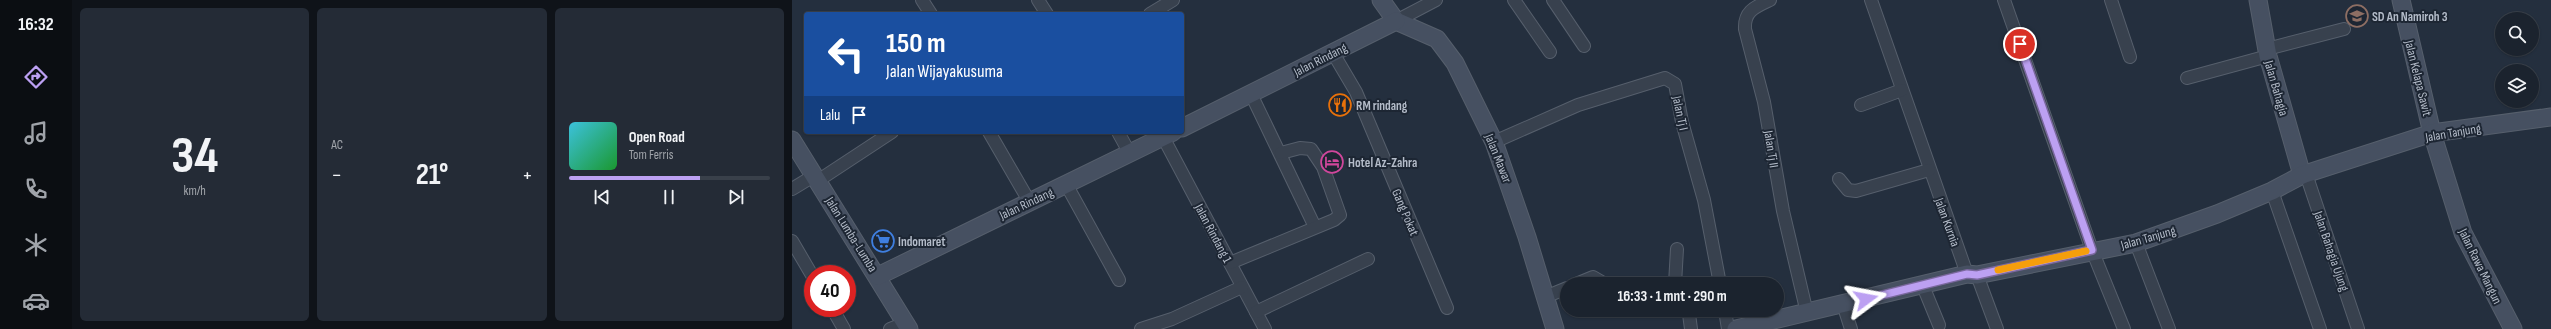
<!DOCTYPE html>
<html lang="id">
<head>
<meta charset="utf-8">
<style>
	body { margin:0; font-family:"Sofia Sans Condensed",sans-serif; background:#242b36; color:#f1f3f6; height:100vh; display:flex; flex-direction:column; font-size:15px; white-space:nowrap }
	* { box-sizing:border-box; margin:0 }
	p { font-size:13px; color:#a0a4aa }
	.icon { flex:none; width:22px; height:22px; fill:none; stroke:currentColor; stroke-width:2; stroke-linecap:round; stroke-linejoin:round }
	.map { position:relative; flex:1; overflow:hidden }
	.drawer { display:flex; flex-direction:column; gap:8px; padding:8px; background:#0f1319; width:720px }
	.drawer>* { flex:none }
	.guide { position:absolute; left:12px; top:12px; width:380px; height:122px; border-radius:4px; box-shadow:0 1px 3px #0004,0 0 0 1px #39404a; background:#1a4fa0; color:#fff; overflow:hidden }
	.buttons { position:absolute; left:1703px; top:12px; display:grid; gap:8px }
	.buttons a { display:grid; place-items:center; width:44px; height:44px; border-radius:50%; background:#1b232e; box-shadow:0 1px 3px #0004,0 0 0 1px #39404a; font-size:20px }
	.speed { position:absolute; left:12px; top:265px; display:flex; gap:8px; font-size:20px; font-weight:700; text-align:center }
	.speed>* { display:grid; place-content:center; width:52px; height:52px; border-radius:50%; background:#1b232e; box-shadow:0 1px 3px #0004,0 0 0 1px #39404a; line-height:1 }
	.speed .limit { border:6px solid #d22; background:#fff; color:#111 }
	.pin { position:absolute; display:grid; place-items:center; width:34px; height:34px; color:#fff; margin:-17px; border:2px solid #fff; border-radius:50%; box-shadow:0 1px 4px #0007 }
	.me { position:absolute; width:44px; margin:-22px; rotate:77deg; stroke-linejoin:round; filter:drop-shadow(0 0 3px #0008) }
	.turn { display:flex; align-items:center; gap:14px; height:84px; padding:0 16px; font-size:18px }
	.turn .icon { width:52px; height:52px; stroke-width:2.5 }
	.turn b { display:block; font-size:28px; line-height:34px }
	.then { display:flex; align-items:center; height:38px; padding:0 16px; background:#0003; gap:8px; font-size:15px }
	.big { font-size:30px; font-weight:700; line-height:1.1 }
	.drawer .tile { flex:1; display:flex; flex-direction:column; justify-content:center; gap:6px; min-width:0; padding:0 14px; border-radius:6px; background:#242b36 }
	.drawer .dial { align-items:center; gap:0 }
	.dial b { font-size:52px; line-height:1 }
	.song { display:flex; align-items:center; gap:12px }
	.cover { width:48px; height:48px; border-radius:6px; background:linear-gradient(135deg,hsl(190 70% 55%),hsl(130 70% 35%)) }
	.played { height:4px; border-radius:2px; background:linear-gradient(90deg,#bca0f2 65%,#39404a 65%) }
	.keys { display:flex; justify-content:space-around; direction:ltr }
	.heat { display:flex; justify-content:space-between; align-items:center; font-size:22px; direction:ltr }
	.drawer .tiles { flex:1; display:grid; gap:8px; grid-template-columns:repeat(3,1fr) }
	.trip { position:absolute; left:768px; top:277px; width:224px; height:40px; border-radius:20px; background:#1b232e; box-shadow:0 1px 3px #0004,0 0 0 1px #39404a; font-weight:700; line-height:40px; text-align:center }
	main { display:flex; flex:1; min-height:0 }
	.menu { display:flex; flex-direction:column; width:72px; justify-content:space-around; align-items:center; background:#0b0e12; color:#a0a4aa }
	.menu .icon { width:28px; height:28px }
	.menu .current { color:#bca0f2 }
	.menu b { font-size:18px; color:#f1f3f6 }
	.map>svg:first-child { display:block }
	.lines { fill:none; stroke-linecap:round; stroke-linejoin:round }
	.street-casing { stroke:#565f6c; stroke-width:14 }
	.secondary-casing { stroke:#565f6c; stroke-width:19 }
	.street { stroke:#38414e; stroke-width:12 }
	.secondary { stroke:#465061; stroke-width:17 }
	.route-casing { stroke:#7a689d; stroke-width:10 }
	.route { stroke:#bca0f2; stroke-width:7 }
	.slow { stroke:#f59e0b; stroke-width:7 }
	.labels { text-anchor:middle; stroke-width:4; stroke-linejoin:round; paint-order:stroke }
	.poi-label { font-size:13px; font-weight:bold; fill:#b4bcc9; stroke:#1d2633; text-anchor:start }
	.street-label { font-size:13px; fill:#b4bcc9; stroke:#1d2633 }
</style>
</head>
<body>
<main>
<nav class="menu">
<b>16:32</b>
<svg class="icon current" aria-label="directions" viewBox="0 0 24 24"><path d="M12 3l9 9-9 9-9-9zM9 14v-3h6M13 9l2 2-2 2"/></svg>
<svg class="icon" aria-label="music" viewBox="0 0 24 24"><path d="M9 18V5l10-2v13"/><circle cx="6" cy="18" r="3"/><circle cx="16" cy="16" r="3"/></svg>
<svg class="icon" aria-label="phone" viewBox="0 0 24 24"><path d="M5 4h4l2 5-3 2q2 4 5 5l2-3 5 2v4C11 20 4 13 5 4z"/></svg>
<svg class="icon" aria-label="climate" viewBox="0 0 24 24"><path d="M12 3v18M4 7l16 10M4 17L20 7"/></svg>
<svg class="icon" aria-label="car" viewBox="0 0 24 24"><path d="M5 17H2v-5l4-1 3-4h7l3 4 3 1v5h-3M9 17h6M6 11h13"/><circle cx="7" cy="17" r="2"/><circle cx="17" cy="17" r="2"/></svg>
</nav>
<section class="drawer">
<div class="tiles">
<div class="tile dial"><b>34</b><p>km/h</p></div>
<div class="tile"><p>AC</p>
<div class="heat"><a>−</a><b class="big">21°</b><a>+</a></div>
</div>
<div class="tile">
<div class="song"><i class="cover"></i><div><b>Open Road</b><p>Tom Ferris</p></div></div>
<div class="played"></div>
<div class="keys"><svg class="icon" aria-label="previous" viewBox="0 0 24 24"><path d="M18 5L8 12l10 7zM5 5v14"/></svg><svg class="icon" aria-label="pause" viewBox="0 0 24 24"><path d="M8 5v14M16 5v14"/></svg><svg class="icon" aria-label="next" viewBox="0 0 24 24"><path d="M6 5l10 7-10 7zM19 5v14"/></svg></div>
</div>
</div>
</section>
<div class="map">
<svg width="1759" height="329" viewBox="0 0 1759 329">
	<rect width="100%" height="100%" fill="#242f3e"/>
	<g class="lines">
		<g class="street-casing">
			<g id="street">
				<path d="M130,0L139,14"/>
				<path d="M246,0L255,14"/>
				<path d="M722,0L758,52"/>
				<path d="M761,0L792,46"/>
				<path d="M978,0C963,7 952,11 953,29L972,102L991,211L1015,313"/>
				<path d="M1079,0L1175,274"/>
				<path d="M1212,0L1300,250L1332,329"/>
				<path d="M1319,0L1338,57"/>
				<path d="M358,14L381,0"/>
				<path d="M604,21L644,0"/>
				<path d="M1475,49L1552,29"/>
				<path d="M541,53L564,92L655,308"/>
				<path d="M1395,78L1476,56"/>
				<path d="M459,94L523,227"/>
				<path d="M1069,105L1110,90"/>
				<path d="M197,132L237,201"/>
				<path d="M326,132L337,152"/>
				<path d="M371,137L473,329"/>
				<path d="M702,142L786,105L873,78L883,84L890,122L912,200L928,284"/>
				<path d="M1514,174L1566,329"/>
				<path d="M1047,179L1056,190L1064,191L1137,170"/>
				<path d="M27,180L100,132"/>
				<path d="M274,184L327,280"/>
				<path d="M0,189L23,175"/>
				<path d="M1480,191L1528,329"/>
				<path d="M0,241L21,277"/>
				<path d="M1344,243L1377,329"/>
				<path d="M438,263L542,220L548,215L531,167L519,149L508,148L489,153"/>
				<path d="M1185,275L1205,329"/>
				<path d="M784,284L801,277L813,284"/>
				<path d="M883,284L885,249"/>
				<path d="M1131,286L1147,325"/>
				<path d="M753,297L775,288"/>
				<path d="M1051,304L1059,329"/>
				<path d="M40,308L52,329"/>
				<path d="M894,310L897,314L899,329"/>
				<path d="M933,310L936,329"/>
				<path d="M464,312L576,259"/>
				<path d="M98,329L113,323"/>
				<path d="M349,329L380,319L450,287"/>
			</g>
		</g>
		<g class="secondary-casing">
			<g id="secondary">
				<path d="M589,0L604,21"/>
				<path d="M1466,0L1476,56L1510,175"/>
				<path d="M1609,0L1640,133L1671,233L1721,329"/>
				<path d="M604,21L645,39L663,63L702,142L735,237L763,329"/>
				<path d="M390,128L604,21"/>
				<path d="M0,140L117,329"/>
				<path d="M86,276L381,132"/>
				<path d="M944,329L1175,274L1185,275L1344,243L1425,214L1480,191L1510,175L1640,133L1759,117"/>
			</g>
		</g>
		<use href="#street" class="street"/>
		<use href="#secondary" class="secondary"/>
	</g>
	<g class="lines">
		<g class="route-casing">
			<path id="route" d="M1074,299L1175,274L1185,275L1300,250L1228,44"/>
		</g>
		<use href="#route" class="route"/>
		<path class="slow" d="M1206,270L1294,251"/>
	</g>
	<defs>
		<g id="school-ring" transform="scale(1.15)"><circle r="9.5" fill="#1d2633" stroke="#8d6e63" stroke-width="1.5"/><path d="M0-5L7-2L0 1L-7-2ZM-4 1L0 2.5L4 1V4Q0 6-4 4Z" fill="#8d6e63"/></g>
		<g id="restaurant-ring" transform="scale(1.15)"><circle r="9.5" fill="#1d2633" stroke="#e8710a" stroke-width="1.5"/><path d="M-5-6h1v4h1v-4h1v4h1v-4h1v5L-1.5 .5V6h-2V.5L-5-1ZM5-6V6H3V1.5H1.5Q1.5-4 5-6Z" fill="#e8710a"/></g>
		<g id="hotel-ring" transform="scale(1.15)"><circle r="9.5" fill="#1d2633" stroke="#d1479c" stroke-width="1.5"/><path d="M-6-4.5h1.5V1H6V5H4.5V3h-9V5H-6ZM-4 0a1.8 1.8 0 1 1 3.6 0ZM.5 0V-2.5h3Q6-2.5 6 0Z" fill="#d1479c"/></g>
		<g id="supermarket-ring" transform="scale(1.15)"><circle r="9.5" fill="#1d2633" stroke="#3f7fe0" stroke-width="1.5"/><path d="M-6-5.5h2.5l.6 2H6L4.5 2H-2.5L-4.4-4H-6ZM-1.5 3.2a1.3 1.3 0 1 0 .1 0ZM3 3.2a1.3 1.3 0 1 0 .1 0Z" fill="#3f7fe0"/></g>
	</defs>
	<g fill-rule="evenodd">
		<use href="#school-ring" x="1565" y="16"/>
		<use href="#restaurant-ring" x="548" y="105"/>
		<use href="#hotel-ring" x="540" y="162"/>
		<use href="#supermarket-ring" x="91" y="241"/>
	</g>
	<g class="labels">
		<g class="poi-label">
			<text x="1580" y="21">SD An Namiroh 3</text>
			<text x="564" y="110">RM rindang</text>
			<text x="556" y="167">Hotel Az-Zahra</text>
			<text x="106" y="246">Indomaret</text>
		</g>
		<g class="street-label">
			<text transform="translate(528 59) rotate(-27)" y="5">Jalan Rindang</text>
			<text transform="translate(1627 78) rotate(76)" y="5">Jalan Kelapa Sawit</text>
			<text transform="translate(1485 88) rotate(74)" y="5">Jalan Bahagia</text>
			<text transform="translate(889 113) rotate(78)" y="5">Jalan Tj I</text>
			<text transform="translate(1661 132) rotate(-10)" y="5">Jalan Tanjung</text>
			<text transform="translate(980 149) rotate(81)" y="5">Jalan Tj II</text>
			<text transform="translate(707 158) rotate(68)" y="5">Jalan Mawar</text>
			<text transform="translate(234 203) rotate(-25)" y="5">Jalan Rindang</text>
			<text transform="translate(614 212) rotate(67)" y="5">Gang Pokat</text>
			<text transform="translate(1156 222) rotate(70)" y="5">Jalan Kurnia</text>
			<text transform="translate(422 233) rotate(62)" y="5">Jalan Rindang 1</text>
			<text transform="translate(60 234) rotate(58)" y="5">Jalan Lumba-Lumba</text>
			<text transform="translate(1356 237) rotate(-16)" y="5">Jalan Tanjung</text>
			<text transform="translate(1540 251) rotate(71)" y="5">Jalan Bahagia Ujung</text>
			<text transform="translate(1689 266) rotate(64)" y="5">Jalan Rawa Mangun</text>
		</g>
	</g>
</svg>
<div class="buttons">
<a><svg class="icon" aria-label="search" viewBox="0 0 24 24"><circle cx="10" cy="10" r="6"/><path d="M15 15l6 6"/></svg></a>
<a><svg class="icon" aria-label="layers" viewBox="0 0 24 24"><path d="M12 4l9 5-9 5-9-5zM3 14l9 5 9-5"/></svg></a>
</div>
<div class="speed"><div class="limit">40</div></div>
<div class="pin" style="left:1228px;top:44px;background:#d93025"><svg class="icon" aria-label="arrive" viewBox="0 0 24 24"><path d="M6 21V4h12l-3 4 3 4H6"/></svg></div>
<svg class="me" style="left:1074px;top:299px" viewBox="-20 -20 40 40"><path d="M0-17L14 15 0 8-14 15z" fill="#bca0f2" stroke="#fff" stroke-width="4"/></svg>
<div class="trip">16:33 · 1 mnt · 290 m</div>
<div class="guide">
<div class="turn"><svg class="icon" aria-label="left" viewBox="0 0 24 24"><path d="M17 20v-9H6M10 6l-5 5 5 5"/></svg><div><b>150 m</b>Jalan Wijayakusuma</div></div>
<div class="then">Lalu<svg class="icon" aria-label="arrive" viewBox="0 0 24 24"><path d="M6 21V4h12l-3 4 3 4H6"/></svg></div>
</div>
</div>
</main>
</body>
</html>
